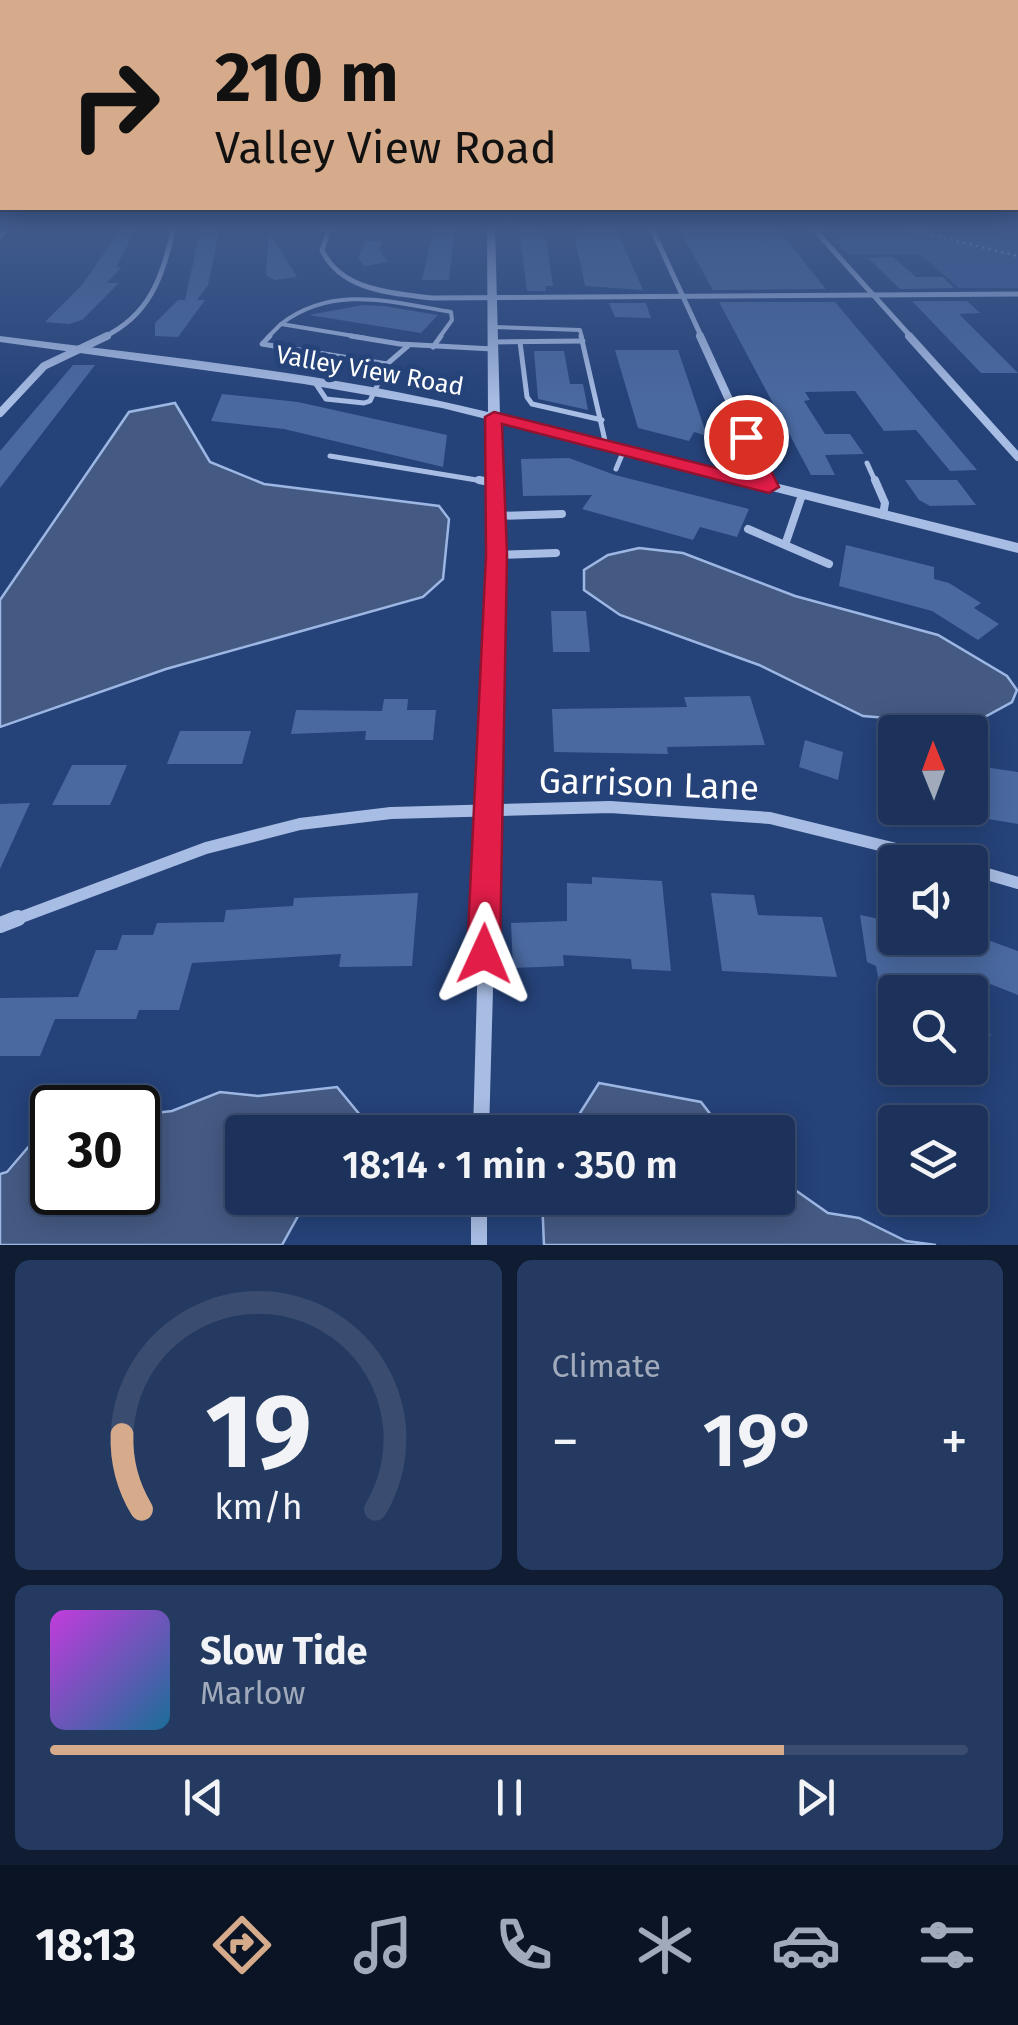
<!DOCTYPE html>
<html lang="en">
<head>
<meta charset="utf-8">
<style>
	body { margin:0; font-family:"Fira Sans",sans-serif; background:#253a61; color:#f1f3f6; height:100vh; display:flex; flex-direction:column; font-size:38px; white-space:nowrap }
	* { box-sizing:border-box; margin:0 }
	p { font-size:32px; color:#a0aabb }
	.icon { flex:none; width:55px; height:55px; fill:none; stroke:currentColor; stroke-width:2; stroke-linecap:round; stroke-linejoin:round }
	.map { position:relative; height:1245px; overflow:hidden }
	.drawer { display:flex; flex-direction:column; gap:15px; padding:15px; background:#0f1c32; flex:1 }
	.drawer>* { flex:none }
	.guide { position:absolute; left:0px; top:0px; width:1020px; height:210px; box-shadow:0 5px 25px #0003,0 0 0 2px #3a4d71; background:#d6ab8b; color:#111; overflow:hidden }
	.needle { width:65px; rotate:359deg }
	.buttons { position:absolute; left:878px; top:715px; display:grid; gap:20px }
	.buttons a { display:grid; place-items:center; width:110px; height:110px; border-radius:10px; background:#1c325b; box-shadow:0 5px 25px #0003,0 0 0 2px #3a4d71; font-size:50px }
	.speed { position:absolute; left:30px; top:1085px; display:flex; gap:20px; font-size:50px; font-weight:700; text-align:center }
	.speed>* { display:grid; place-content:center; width:130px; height:130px; border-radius:50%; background:#1c325b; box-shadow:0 5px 25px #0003,0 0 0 2px #3a4d71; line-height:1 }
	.speed .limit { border:5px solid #111; border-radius:15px; background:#fff; color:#111 }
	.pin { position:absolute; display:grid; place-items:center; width:85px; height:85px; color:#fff; margin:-42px; border:5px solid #fff; border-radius:50%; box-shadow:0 2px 10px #0007 }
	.me { position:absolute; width:110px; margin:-55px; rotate:1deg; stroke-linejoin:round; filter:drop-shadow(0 0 8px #0008) }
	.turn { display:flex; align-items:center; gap:35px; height:210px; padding:0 50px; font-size:45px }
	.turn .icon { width:130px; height:130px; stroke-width:2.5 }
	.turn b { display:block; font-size:70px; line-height:85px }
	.big { font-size:75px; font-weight:600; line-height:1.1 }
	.drawer .widget { flex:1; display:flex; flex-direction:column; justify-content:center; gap:15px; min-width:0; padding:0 35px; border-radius:15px; background:#253a61 }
	.drawer .dial { align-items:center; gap:0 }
	.dial svg { height:260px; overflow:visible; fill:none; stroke:#3a4d71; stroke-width:7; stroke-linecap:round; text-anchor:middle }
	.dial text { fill:#f1f3f6; stroke:none }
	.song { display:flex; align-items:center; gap:30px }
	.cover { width:120px; height:120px; border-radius:15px; background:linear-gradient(135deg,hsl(290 70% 55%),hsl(200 70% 35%)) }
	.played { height:10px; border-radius:5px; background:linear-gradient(90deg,#d6ab8b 80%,#3a4d71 80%) }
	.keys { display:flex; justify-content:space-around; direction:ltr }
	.heat { display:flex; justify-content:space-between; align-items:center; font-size:55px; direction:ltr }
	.drawer .tiles { flex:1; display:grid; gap:15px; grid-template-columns:1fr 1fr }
	.widget:last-child { grid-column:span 2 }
	.trip { position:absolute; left:225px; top:1115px; width:570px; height:100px; border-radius:10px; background:#1c325b; box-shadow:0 5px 25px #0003,0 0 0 2px #3a4d71; font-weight:600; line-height:100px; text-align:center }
	.tab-bar { display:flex; height:160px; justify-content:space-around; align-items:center; background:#0b1424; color:#a0aabb }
	.tab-bar .icon { width:70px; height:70px }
	.tab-bar .current { color:#d6ab8b }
	.tab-bar b { font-size:45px; color:#f1f3f6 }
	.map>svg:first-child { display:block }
	.green { fill:#395a97 }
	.water { fill:#455a83; stroke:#9cb7e4; stroke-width:2.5 }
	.building { fill:#4a69a0 }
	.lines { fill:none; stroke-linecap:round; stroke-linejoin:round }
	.path { stroke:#a8bde4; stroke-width:2.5; stroke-dasharray:2.5 4; stroke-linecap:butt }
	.service-far2 { stroke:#a8bde4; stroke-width:4 }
	.service-far1 { stroke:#a8bde4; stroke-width:5 }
	.service { stroke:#a8bde4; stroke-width:8 }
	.minor-far4 { stroke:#a8bde4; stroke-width:5 }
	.minor-far3 { stroke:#a8bde4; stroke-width:8 }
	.minor-far2 { stroke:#a8bde4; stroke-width:9 }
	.minor-far1 { stroke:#a8bde4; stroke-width:12 }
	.minor { stroke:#a8bde4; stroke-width:16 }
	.tertiary { fill:#a8bde4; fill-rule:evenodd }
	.route { fill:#e11d48; stroke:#92132f; stroke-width:2.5 }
	.labels { text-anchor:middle; stroke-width:10; stroke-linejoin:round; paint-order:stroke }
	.far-street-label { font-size:25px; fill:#fff; stroke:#254279 }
	.near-street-label { font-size:35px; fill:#fff; stroke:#254279 }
</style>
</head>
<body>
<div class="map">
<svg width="1018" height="1245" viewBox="0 0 1018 1245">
	<rect width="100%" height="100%" fill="#254279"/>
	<path class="green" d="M823,227H1018V288H959L921,255H850Z"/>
	<g class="water">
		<path d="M175,403L210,462L264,484L439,506L449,519L443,579L423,597L166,669L0,727V600L129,412Z"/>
		<path d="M639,548L683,553L795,596L938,635L1007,676L1017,690L1012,702L970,725L863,716L759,665L620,615L584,590V570L608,555Z"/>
		<path d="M599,1083L701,1102L724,1132H568Z"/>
		<path d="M337,1087L360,1115L351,1132H242V1198H308L282,1245H0V1174L7,1172L48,1124H52V1192H138V1115L172,1111L220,1092L258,1096Z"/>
		<path d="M778,1178L828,1213L859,1218L906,1241L936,1245H544L542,1198H778Z"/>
	</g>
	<g class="building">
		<path d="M122,227H137L116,267H121L107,283H119L82,320L69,324L45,322L82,285Z"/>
		<path d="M201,227H220L208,285L197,300H205L178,337L155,336V323L178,300H185Z"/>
		<path d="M434,227H455L449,280H422Z"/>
		<path d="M519,227H538V234H545L553,286H545L546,291H527Z"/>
		<path d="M579,227H615L643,290L585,286L574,233H581Z"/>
		<path d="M678,227H776L826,289L713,290Z"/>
		<path d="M269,231L297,277L275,280L266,275Z"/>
		<path d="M365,241H382L379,250L389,262L364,266L358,258Z"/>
		<path d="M893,257L916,277H943L954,288L900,289L868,258Z"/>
		<path d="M912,301H967L980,313L959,314L1018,373H981Z"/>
		<path d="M719,302H835L977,470L950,471L916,430L884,431L855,391L805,392L810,400L804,401L825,434H850L864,454L825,455L835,475H811Z"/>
		<path d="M609,303H646L651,318L615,317Z"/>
		<path d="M363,305L384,306L438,315L421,333L309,315Z"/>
		<path d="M615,350H678L707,436L694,432L689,441L638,428Z"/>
		<path d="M534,351H564L570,384H583L588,410L538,399Z"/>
		<path d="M73,365H95L0,488V451Z"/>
		<path d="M222,394L298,402L447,435L443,467L284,429L211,421Z"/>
		<path d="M569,458L615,475L749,509L737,537L700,527L693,540L582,509L592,495L523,496L521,459Z"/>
		<path d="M905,480H957L976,505L930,506L919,500Z"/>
		<path d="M846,545L934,567V579L949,583L981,603L974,608L999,624L978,640L932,611L839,586Z"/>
		<path d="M551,611H586L590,652H553Z"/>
		<path d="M750,696L765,745L667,747L668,754L554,752L552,709L687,707L684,697Z"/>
		<path d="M384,699H408L407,710H436L433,740H365L366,731L291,734L296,710L382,711Z"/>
		<path d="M180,731H251L242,764H167Z"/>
		<path d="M805,740L843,752L838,780L799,767Z"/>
		<path d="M72,765H127L110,805H52Z"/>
		<path d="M970,765L1018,772V824L970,816Z"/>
		<path d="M30,803L0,869V804Z"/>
		<path d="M592,877L662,881L671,971L632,969L631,959L563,955L564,966L513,968L511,923L567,921V883L592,884Z"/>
		<path d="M418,893L412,966L339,967L341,954L192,963L179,1010H139L136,1019H55L40,1056H0V998L78,997L96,950H117L122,935H153L157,923L224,922L226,910L293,906L294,898Z"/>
		<path d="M711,893L754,895L758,915L822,917L837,977L722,971Z"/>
		<path d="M860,915L895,922V938H982L1018,951V995L975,978L991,1036L970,1032V992H881L876,966L867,962Z"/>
	</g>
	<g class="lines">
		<path class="path" d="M900,227L1018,256"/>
		<g class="service-far2">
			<path d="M281,324C333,284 391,302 451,312L452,320L439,338"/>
			<path d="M493,327L580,330L582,338"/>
			<path d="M267,338L281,324L366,338"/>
		</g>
		<g class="service-far1">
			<path d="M270,336L262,344L387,364L370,401L364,403L326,399L314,381"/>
			<path d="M351,336L400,344L493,349"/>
			<path d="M581,336L606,445"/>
			<path d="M493,342L583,341"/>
			<path d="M520,342L527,397L532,404L602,420"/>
			<path d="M433,347L441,336"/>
			<path d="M387,364L409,345"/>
			<path d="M330,456L495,483"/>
			<path d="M867,463L876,483"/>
			<path d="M616,469L624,450"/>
		</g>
		<g class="service">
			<path d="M479,480L495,483"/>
			<path d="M875,480L885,503L883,515"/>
			<path d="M496,516L562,514"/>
			<path d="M748,529L829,564"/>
			<path d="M786,542L802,495"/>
			<path d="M497,555L556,553"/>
		</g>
		<g class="minor-far4">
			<path d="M330,227L322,250C341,291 392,293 432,298L1018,294"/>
			<path d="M651,227L702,338"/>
			<path d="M812,227L912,338"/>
			<path d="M0,236L11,227"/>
			<path d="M102,338C151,315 162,277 174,227"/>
		</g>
		<g class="minor-far3">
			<path d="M700,336L767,483"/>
			<path d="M909,336L1018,457"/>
			<path d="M0,413L44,366L107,336"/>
			<path d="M494,417L495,483"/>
		</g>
		<g class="minor-far2">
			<path d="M766,480L769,487"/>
			<path d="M494,673L495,480"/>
		</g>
		<g class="minor-far1">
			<path d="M970,869L1018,883"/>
			<path d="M11,921L206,848L300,824L391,813L610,807L770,818L949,862"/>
			<path d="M487,921L494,670"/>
		</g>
		<g class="minor">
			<path d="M0,925L18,918"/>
			<path d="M481,1132L487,918"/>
			<path d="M479,1198V1245"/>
		</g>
		<path class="tertiary" d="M487,227H495L500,415L1018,543V553L442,408L304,384L0,342V336C162,357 328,372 488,412Z"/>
	</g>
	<linearGradient id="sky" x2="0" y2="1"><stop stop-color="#142443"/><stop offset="0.57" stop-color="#405a8c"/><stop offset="1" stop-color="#405a8c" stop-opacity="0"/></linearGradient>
	<rect width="1018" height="401" fill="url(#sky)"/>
	<path class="route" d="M494,412L756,478L738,437L752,433L779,487L769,493L502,424L507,555L500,954L495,965L484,970L472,965L467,954L486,555L485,417Z"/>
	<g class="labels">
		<g class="far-street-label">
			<text transform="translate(370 370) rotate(10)" y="9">Valley View Road</text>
		</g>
		<g class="near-street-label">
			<text transform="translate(649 784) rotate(2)" y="12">Garrison Lane</text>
		</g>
	</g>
</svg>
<div class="buttons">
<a><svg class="needle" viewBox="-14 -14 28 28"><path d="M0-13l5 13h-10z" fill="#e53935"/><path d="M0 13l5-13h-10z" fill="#a0aabb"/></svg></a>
<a><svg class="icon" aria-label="sound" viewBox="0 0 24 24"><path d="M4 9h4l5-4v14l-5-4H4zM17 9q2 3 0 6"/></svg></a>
<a><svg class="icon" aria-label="search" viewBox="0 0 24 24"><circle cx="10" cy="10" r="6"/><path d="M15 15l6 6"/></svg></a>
<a><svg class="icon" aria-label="layers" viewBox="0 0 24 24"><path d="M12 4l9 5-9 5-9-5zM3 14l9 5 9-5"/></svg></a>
</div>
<div class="speed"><div class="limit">30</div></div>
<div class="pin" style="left:746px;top:437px;background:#d93025"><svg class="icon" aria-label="arrive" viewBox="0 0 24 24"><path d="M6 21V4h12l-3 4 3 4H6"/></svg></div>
<svg class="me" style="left:484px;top:954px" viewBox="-20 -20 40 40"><path d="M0-17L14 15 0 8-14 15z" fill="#e11d48" stroke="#fff" stroke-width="4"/></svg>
<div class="trip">18:14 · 1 min · 350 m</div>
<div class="guide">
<div class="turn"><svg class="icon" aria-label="right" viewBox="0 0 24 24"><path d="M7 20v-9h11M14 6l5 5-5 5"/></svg><div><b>210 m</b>Valley View Road</div></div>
</div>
</div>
<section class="drawer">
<div class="tiles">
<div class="widget dial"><svg viewBox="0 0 100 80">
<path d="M14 69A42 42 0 1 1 86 69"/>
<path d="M14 69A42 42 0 0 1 8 46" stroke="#d6ab8b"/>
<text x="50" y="56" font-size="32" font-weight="700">19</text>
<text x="50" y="72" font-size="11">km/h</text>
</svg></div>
<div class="widget"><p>Climate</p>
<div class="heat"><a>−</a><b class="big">19°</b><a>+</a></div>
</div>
<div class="widget">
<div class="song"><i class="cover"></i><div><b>Slow Tide</b><p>Marlow</p></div></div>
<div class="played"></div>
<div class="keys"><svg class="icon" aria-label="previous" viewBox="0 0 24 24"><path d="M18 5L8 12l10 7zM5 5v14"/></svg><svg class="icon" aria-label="pause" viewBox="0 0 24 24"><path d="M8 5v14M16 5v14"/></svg><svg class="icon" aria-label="next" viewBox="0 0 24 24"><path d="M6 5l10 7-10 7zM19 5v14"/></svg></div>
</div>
</div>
</section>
<nav class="tab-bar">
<b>18:13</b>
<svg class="icon current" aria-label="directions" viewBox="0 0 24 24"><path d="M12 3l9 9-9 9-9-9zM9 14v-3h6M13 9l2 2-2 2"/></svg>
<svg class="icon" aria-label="music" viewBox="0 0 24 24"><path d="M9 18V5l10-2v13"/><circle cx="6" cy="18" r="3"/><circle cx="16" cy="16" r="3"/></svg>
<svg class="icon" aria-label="phone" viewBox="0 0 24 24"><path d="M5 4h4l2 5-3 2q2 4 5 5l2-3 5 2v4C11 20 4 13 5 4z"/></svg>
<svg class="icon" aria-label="climate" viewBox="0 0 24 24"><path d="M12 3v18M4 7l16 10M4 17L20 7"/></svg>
<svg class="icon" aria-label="car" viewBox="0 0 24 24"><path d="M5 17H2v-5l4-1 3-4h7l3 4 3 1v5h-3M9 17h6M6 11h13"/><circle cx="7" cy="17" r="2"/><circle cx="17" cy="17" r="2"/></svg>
<svg class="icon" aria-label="filters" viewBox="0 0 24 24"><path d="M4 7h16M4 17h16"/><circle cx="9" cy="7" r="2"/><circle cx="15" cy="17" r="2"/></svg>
</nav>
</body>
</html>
